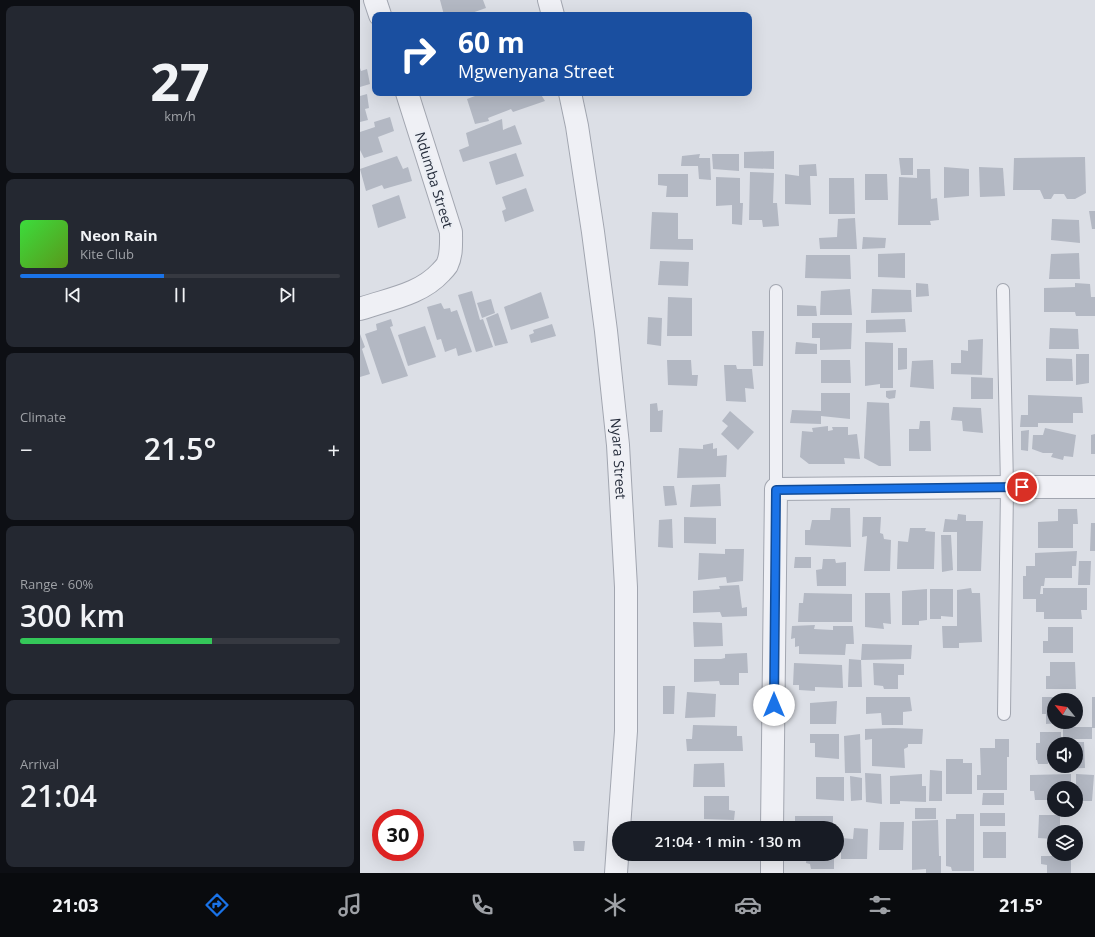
<!DOCTYPE html>
<html lang="en">
<head>
<meta charset="utf-8">
<style>
	body { margin:0; font-family:"Open Sans",sans-serif; background:#242831; color:#f1f3f6; height:100vh; display:flex; flex-direction:column; font-size:15px; white-space:nowrap }
	* { box-sizing:border-box; margin:0 }
	p { font-size:13px; color:#9ea1a6 }
	.icon { flex:none; width:22px; height:22px; fill:none; stroke:currentColor; stroke-width:2; stroke-linecap:round; stroke-linejoin:round }
	.map { position:relative; flex:1; overflow:hidden }
	.drawer { display:flex; flex-direction:column; gap:6px; padding:6px; background:#0d0f14; width:360px }
	.drawer>* { flex:none }
	.hud { position:absolute; left:12px; top:12px; width:380px; height:84px; border-radius:8px; box-shadow:0 4px 16px #0002; background:#1a4fa0; color:#fff; overflow:hidden }
	.needle { width:26px; rotate:300deg }
	.fabs { position:absolute; left:687px; top:693px; display:grid; gap:8px }
	.fabs a { display:grid; place-items:center; width:36px; height:36px; border-radius:50%; background:#171b24; box-shadow:0 4px 16px #0002; font-size:20px }
	.speed { position:absolute; left:12px; top:809px; display:flex; gap:8px; font-size:20px; font-weight:700; text-align:center }
	.speed>* { display:grid; place-content:center; width:52px; height:52px; border-radius:50%; background:#171b24; box-shadow:0 4px 16px #0002; line-height:1 }
	.speed .limit { border:6px solid #d22; background:#fff; color:#111 }
	.pin { position:absolute; display:grid; place-items:center; width:34px; height:34px; color:#fff; margin:-17px; border:2px solid #fff; border-radius:50%; box-shadow:0 1px 4px #0007 }
	.me { position:absolute; width:44px; margin:-22px; rotate:0deg; stroke-linejoin:round; filter:drop-shadow(0 0 3px #0008) }
	.turn { display:flex; align-items:center; gap:14px; height:84px; padding:0 20px; font-size:18px }
	.turn .icon { width:52px; height:52px; stroke-width:2.5 }
	.turn b { display:block; font-size:28px; line-height:34px }
	.big { font-size:30px; font-weight:600; line-height:1.1 }
	.drawer .card { flex:1; display:flex; flex-direction:column; justify-content:center; gap:6px; min-width:0; padding:0 14px; border-radius:8px; background:#242831 }
	.drawer .dial { align-items:center; gap:0 }
	.dial b { font-size:52px; line-height:1 }
	.song { display:flex; align-items:center; gap:12px }
	.cover { width:48px; height:48px; border-radius:6px; background:linear-gradient(135deg,hsl(120 70% 55%),hsl(90 70% 35%)) }
	.played { height:4px; border-radius:2px; background:linear-gradient(90deg,#1a73e8 45%,#363941 45%) }
	.keys { display:flex; justify-content:space-around; direction:ltr }
	.heat { display:flex; justify-content:space-between; align-items:center; font-size:22px; direction:ltr }
	.charge { height:6px; border-radius:3px; background:linear-gradient(90deg,#34c759 60%,#363941 0) }
	.trip { position:absolute; left:252px; top:821px; width:232px; height:40px; border-radius:20px; background:#171b24; box-shadow:0 4px 16px #0002; font-weight:600; line-height:40px; text-align:center }
	.tabs { display:flex; height:64px; justify-content:space-around; align-items:center; background:#090b0e; color:#9ea1a6 }
	.tabs .icon { width:28px; height:28px }
	.tabs .current { color:#1a73e8 }
	.tabs b { font-size:18px; color:#f1f3f6 }
	main { display:flex; flex:1; min-height:0 }
	.map>svg:first-child { display:block }
	.building { fill:#b3b8c3 }
	.lines { fill:none; stroke-linecap:round; stroke-linejoin:round }
	.lane-casing { stroke:#a2a6b0; stroke-width:14 }
	.street-casing { stroke:#a2a6b0; stroke-width:24 }
	.lane { stroke:#eff0f5; stroke-width:12 }
	.street { stroke:#eff0f5; stroke-width:22 }
	.route-casing { stroke:#114b97; stroke-width:10 }
	.route { stroke:#1a73e8; stroke-width:7 }
	.labels { text-anchor:middle; stroke-width:4; stroke-linejoin:round; paint-order:stroke }
	.street-label { font-size:14px; fill:#262d3c; stroke:#ebeef4 }
</style>
</head>
<body>
<main>
<section class="drawer">
<div class="card dial"><b>27</b><p>km/h</p></div>
<div class="card">
<div class="song"><i class="cover"></i><div><b>Neon Rain</b><p>Kite Club</p></div></div>
<div class="played"></div>
<div class="keys"><svg class="icon" aria-label="previous" viewBox="0 0 24 24"><path d="M18 5L8 12l10 7zM5 5v14"/></svg><svg class="icon" aria-label="pause" viewBox="0 0 24 24"><path d="M8 5v14M16 5v14"/></svg><svg class="icon" aria-label="next" viewBox="0 0 24 24"><path d="M6 5l10 7-10 7zM19 5v14"/></svg></div>
</div>
<div class="card"><p>Climate</p>
<div class="heat"><a>−</a><b class="big">21.5°</b><a>+</a></div>
</div>
<div class="card"><p>Range · 60%</p><b class="big">300 km</b><div class="charge"></div></div>
<div class="card"><p>Arrival</p><b class="big">21:04</b></div>
</section>
<div class="map">
<svg width="735" height="873" viewBox="0 0 735 873">
	<rect width="100%" height="100%" fill="#dcdfe6"/>
	<g class="building">
		<path d="M80,0H123L126,8L106,15H84Z"/>
		<path d="M0,68L1,71L7,69L10,84L0,87Z"/>
		<path d="M123,93H180L185,101L153,112L151,109L128,118L129,121L115,124L107,99Z"/>
		<path d="M7,94L9,108L5,109L8,120L0,122V96Z"/>
		<path d="M30,117L34,131L18,137L23,152L4,158L0,150V132L15,127L14,122Z"/>
		<path d="M142,119L143,130L155,125L162,144L103,162L99,150L109,146L106,133Z"/>
		<path d="M414,151V169L384,168V152Z"/>
		<path d="M156,153L164,176L136,185L129,162Z"/>
		<path d="M340,154L339,158H350L351,180L339,179L338,166H321L322,156Z"/>
		<path d="M352,154H379V171L353,169Z"/>
		<path d="M37,156L43,169L48,167L52,181L24,189L22,185L6,191L0,169Z"/>
		<path d="M725,157L726,193L715,199H707L704,194H694L691,199H684L680,190H653L654,158Z"/>
		<path d="M539,158H553V175H541Z"/>
		<path d="M456,164L457,176H450L451,205L425,204V174L439,176V165Z"/>
		<path d="M584,167L609,169V196L584,198Z"/>
		<path d="M619,167L643,168L645,196L620,197Z"/>
		<path d="M557,169H570L571,199L577,198L579,220L570,221L571,225H538L539,177L557,178Z"/>
		<path d="M390,172L414,173L413,203H417L419,226L403,227L402,220H389Z"/>
		<path d="M298,174H328V197H306L307,186L298,185Z"/>
		<path d="M505,174H527L528,200H505Z"/>
		<path d="M356,177L380,178V203H383L382,225L372,224V205L356,206Z"/>
		<path d="M469,178H494L495,214H469Z"/>
		<path d="M166,188L174,211L145,222L142,211L146,209L142,197Z"/>
		<path d="M39,195L46,218L18,228L12,205Z"/>
		<path d="M729,211H735V229H732Z"/>
		<path d="M292,212L318,213V239H333V250L290,249Z"/>
		<path d="M495,218L497,249H460L459,238L477,237L478,219Z"/>
		<path d="M692,219L719,220L720,243L691,240Z"/>
		<path d="M503,237L526,238L525,248L502,249Z"/>
		<path d="M545,253V278L518,277V254Z"/>
		<path d="M719,253L720,279H689L691,254Z"/>
		<path d="M446,255H490L491,279L445,278Z"/>
		<path d="M300,261L329,262L328,286L298,285Z"/>
		<path d="M556,283L568,284L569,296L556,297Z"/>
		<path d="M715,283L730,284L731,297H735V316H716L715,312H684V288L715,287Z"/>
		<path d="M490,289L492,315H460L461,291Z"/>
		<path d="M512,289L551,290L552,312L511,313Z"/>
		<path d="M112,291L120,320L123,319L133,347L116,352L98,295Z"/>
		<path d="M181,292L189,318L151,330L144,307Z"/>
		<path d="M308,297L332,298V336H307Z"/>
		<path d="M131,299L135,313L122,318L117,303Z"/>
		<path d="M81,303L84,309L90,308L91,312L97,310L112,352L98,356L96,348L85,352L81,339L77,340L67,307Z"/>
		<path d="M437,305L456,306L457,316H437Z"/>
		<path d="M138,313L148,343L135,346L126,318Z"/>
		<path d="M288,317L302,318L301,346L287,344Z"/>
		<path d="M31,319L33,326L30,327L48,376L22,384L5,334L17,330L16,324Z"/>
		<path d="M545,319L546,332L506,333V320Z"/>
		<path d="M452,323H492L491,349L460,350V338H452Z"/>
		<path d="M192,324L196,336L171,343L169,335L174,333L173,330Z"/>
		<path d="M65,326L76,357L48,366L38,335Z"/>
		<path d="M690,328L718,329L719,349H689Z"/>
		<path d="M392,331H404L403,366H393Z"/>
		<path d="M0,334L5,347L2,349L10,374L0,377Z"/>
		<path d="M623,339L622,375L591,374V363H601V350L608,351V340Z"/>
		<path d="M436,342L457,344V354H435Z"/>
		<path d="M505,342L533,343V388H520V384L505,386Z"/>
		<path d="M538,348H547V369L538,370Z"/>
		<path d="M716,354H729V383L716,385Z"/>
		<path d="M686,358L712,359L713,381H686Z"/>
		<path d="M307,360H331L332,375H338L337,386L308,385Z"/>
		<path d="M461,360H490L491,383H461Z"/>
		<path d="M573,360L574,389L550,387L552,361Z"/>
		<path d="M364,365H376L377,369H392L394,389L385,388L386,402L366,401Z"/>
		<path d="M611,377L633,378V399H611Z"/>
		<path d="M536,390L535,398L529,399L526,397V391Z"/>
		<path d="M461,393H490V419L461,416V424L430,423L432,410L461,411Z"/>
		<path d="M668,395L722,397L723,413H713V423H678V427H660L661,415H668Z"/>
		<path d="M507,402L529,403L531,466H519L504,458Z"/>
		<path d="M297,403L298,411L303,410L302,432H290V404Z"/>
		<path d="M593,407L621,408L623,433L603,431L602,421L591,420Z"/>
		<path d="M370,411L394,432L378,450L361,434L368,426L362,421Z"/>
		<path d="M560,421H570L571,451H549V429H559Z"/>
		<path d="M468,426V431L473,430L472,427H488V435L497,434L500,459L484,458L485,464H449L440,457L442,431L453,432L452,428Z"/>
		<path d="M685,428L716,435L713,457L704,456L703,460L691,457L693,453H683L672,449L673,435H683Z"/>
		<path d="M669,430L668,451L661,450V431Z"/>
		<path d="M735,434V454H731V435Z"/>
		<path d="M353,443V449L357,448V456L367,455L366,477L317,478L319,448L343,449V445Z"/>
		<path d="M360,484L361,506L330,507L332,485Z"/>
		<path d="M303,486H314L317,505L305,506Z"/>
		<path d="M471,508H490L491,547L445,545V530H450L452,520H470Z"/>
		<path d="M698,509H717L718,524H713V548H678V522L698,521Z"/>
		<path d="M598,514L606,515V521H623L621,571H597V532H583L585,519L597,520Z"/>
		<path d="M324,517L356,518V544L324,543Z"/>
		<path d="M503,517H521L520,533L523,534L524,539L531,540L530,571H504L507,536L502,537Z"/>
		<path d="M312,519L313,548L298,547L299,520Z"/>
		<path d="M731,523H735V551H730Z"/>
		<path d="M550,528H566L565,531L575,532L574,569H537L538,541L548,542Z"/>
		<path d="M581,535H591L593,570L582,572Z"/>
		<path d="M365,549H384L383,581L367,583L366,577L338,580L339,553L365,554Z"/>
		<path d="M717,551L716,566H712V578H685L684,586H681L680,594H683V588H727V610H721L722,619H684V612H676V599H663V576H666V566H675V553Z"/>
		<path d="M435,557H451V568H434Z"/>
		<path d="M463,559H475L476,563L486,562V586H457L456,570L462,569Z"/>
		<path d="M719,561H731L730,585H718Z"/>
		<path d="M379,585L382,608L387,607V616L362,617L360,612L333,613V591L360,589L359,586Z"/>
		<path d="M611,588L612,593H620L622,642L599,643V648H583L582,626H597V590Z"/>
		<path d="M567,589V620L559,621V625H542V591Z"/>
		<path d="M570,589H593V617L581,616V619H570Z"/>
		<path d="M444,593L492,594V622H438L439,603H443Z"/>
		<path d="M505,593H530L531,624L523,623L524,629L505,627Z"/>
		<path d="M333,622L362,623L363,646L334,647Z"/>
		<path d="M455,625L454,629L473,630V626H493L494,644H486L485,655L439,654V646L435,647V638L431,639L432,626Z"/>
		<path d="M688,627H713V653H683V641H688Z"/>
		<path d="M502,644L552,645L551,659L501,660Z"/>
		<path d="M387,653L388,673H379V685H360L359,681L334,682V659H361L365,658V654Z"/>
		<path d="M489,659L501,660L502,687H488Z"/>
		<path d="M690,662H715L716,689H686V676H690Z"/>
		<path d="M434,663L482,665L483,688L455,687V691L439,690V685H433Z"/>
		<path d="M513,663L544,664V675H538V689H524L523,686L514,685Z"/>
		<path d="M303,686H315L314,714H303Z"/>
		<path d="M327,692L356,694L355,717L325,718Z"/>
		<path d="M506,697H550L552,711L543,712V725H522L521,713L506,714Z"/>
		<path d="M682,697H717V700H694V722H698V723L686,724V714H682Z"/>
		<path d="M732,697H735V728H732V739H703V727H732Z"/>
		<path d="M477,701L476,724H450V703Z"/>
		<path d="M716,711H717L718,723H716Z"/>
		<path d="M333,725L377,726V736H382L383,751H327L326,739H332Z"/>
		<path d="M533,728L563,729L562,744H548V747L544,749L545,768L512,766V739L505,740V729Z"/>
		<path d="M680,732H701V742H724L725,768L694,769V766H716V744H694V760H688V764H678L677,760H676V743H680Z"/>
		<path d="M450,734H479V759L455,757V743H450Z"/>
		<path d="M500,734L501,773H485L484,736Z"/>
		<path d="M635,739H649V757H647V790H617V775H621L620,748H635Z"/>
		<path d="M586,759H603V763H612V794H586Z"/>
		<path d="M364,763L365,787H333L334,764Z"/>
		<path d="M570,770L582,771V801H569Z"/>
		<path d="M505,773L521,774L522,804L506,802Z"/>
		<path d="M562,774V786H566V802L540,801V804H530V776Z"/>
		<path d="M711,774V788H694V800H675L674,791H670V775Z"/>
		<path d="M716,774L734,775L732,801H716Z"/>
		<path d="M490,776L502,778V800L491,801Z"/>
		<path d="M456,777H484V801L456,799Z"/>
		<path d="M623,793H644V805H622Z"/>
		<path d="M344,796H369V810L375,811L374,820L344,819Z"/>
		<rect x="555" y="808" width="21" height="11"/>
		<rect x="620" y="813" width="25" height="13"/>
		<path d="M596,814H614V871H592L591,867L586,866V819H596Z"/>
		<path d="M679,815H700V826H709V832H694V839L678,838Z"/>
		<rect x="435" y="816" width="38" height="12"/>
		<path d="M578,820L579,856H581V873H566V869L552,870V821Z"/>
		<path d="M520,822H544L543,850H519Z"/>
		<path d="M494,828L508,829L507,859H481V838L493,839Z"/>
		<rect x="623" y="832" width="23" height="26"/>
		<path d="M213,841H225L224,851H214Z"/>
		<path d="M331,854H373V858L331,857Z"/>
		<path d="M447,854H474V869H451L450,864L446,863Z"/>
		<path d="M681,856H711V873H687V865L681,864Z"/>
	</g>
	<g class="lines">
		<g class="lane-casing">
			<g id="lane">
				<path d="M643,290L647,487L644,714"/>
				<path d="M416,489V291"/>
			</g>
		</g>
		<g class="street-casing">
			<g id="street">
				<path d="M15,0L20,15"/>
				<path d="M189,0L193,15"/>
				<path id="s1" d="M210,93L217,126L233,232L246,331L258,445L266,587V731L259,828"/>
				<path d="M0,309C28,299 60,295 81,272C83,270 85,268 87,265C92,255 91,243 91,232L47,93"/>
				<path d="M412,828L416,489L647,487H735"/>
				<path d="M256,873L259,830"/>
				<path d="M412,873V854"/>
			</g>
		</g>
		<use href="#lane" class="lane"/>
		<use href="#street" class="street"/>
	</g>
	<g class="lines">
		<g class="route-casing">
			<path id="route" d="M414,705L416,490L662,487"/>
		</g>
		<use href="#route" class="route"/>
	</g>
	<g class="labels">
		<g class="street-label">
			<text transform="translate(74 180) rotate(73)" y="5">Ndumba Street</text>
			<text dy="5" stroke="none"><textPath href="#s1" startOffset="369">Nyara Street</textPath></text>
		</g>
	</g>
</svg>
<div class="fabs">
<a><svg class="needle" viewBox="-14 -14 28 28"><path d="M0-13l5 13h-10z" fill="#e53935"/><path d="M0 13l5-13h-10z" fill="#9ea1a6"/></svg></a>
<a><svg class="icon" aria-label="sound" viewBox="0 0 24 24"><path d="M4 9h4l5-4v14l-5-4H4zM17 9q2 3 0 6"/></svg></a>
<a><svg class="icon" aria-label="search" viewBox="0 0 24 24"><circle cx="10" cy="10" r="6"/><path d="M15 15l6 6"/></svg></a>
<a><svg class="icon" aria-label="layers" viewBox="0 0 24 24"><path d="M12 4l9 5-9 5-9-5zM3 14l9 5 9-5"/></svg></a>
</div>
<div class="speed"><div class="limit">30</div></div>
<div class="pin" style="left:662px;top:487px;background:#d93025"><svg class="icon" aria-label="arrive" viewBox="0 0 24 24"><path d="M6 21V4h12l-3 4 3 4H6"/></svg></div>
<svg class="me" style="left:414px;top:705px" viewBox="-20 -20 40 40"><circle r="19" fill="#fff"/><path d="M0-13L10 11 0 6-10 11z" fill="#1a73e8"/></svg>
<div class="trip">21:04 · 1 min · 130 m</div>
<div class="hud">
<div class="turn"><svg class="icon" aria-label="right" viewBox="0 0 24 24"><path d="M7 20v-9h11M14 6l5 5-5 5"/></svg><div><b>60 m</b>Mgwenyana Street</div></div>
</div>
</div>
</main>
<nav class="tabs">
<b>21:03</b>
<svg class="icon current" aria-label="directions" viewBox="0 0 24 24"><path d="M12 3l9 9-9 9-9-9zM9 14v-3h6M13 9l2 2-2 2"/></svg>
<svg class="icon" aria-label="music" viewBox="0 0 24 24"><path d="M9 18V5l10-2v13"/><circle cx="6" cy="18" r="3"/><circle cx="16" cy="16" r="3"/></svg>
<svg class="icon" aria-label="phone" viewBox="0 0 24 24"><path d="M5 4h4l2 5-3 2q2 4 5 5l2-3 5 2v4C11 20 4 13 5 4z"/></svg>
<svg class="icon" aria-label="climate" viewBox="0 0 24 24"><path d="M12 3v18M4 7l16 10M4 17L20 7"/></svg>
<svg class="icon" aria-label="car" viewBox="0 0 24 24"><path d="M5 17H2v-5l4-1 3-4h7l3 4 3 1v5h-3M9 17h6M6 11h13"/><circle cx="7" cy="17" r="2"/><circle cx="17" cy="17" r="2"/></svg>
<svg class="icon" aria-label="filters" viewBox="0 0 24 24"><path d="M4 7h16M4 17h16"/><circle cx="9" cy="7" r="2"/><circle cx="15" cy="17" r="2"/></svg>
<b>21.5°</b>
</nav>
</body>
</html>
